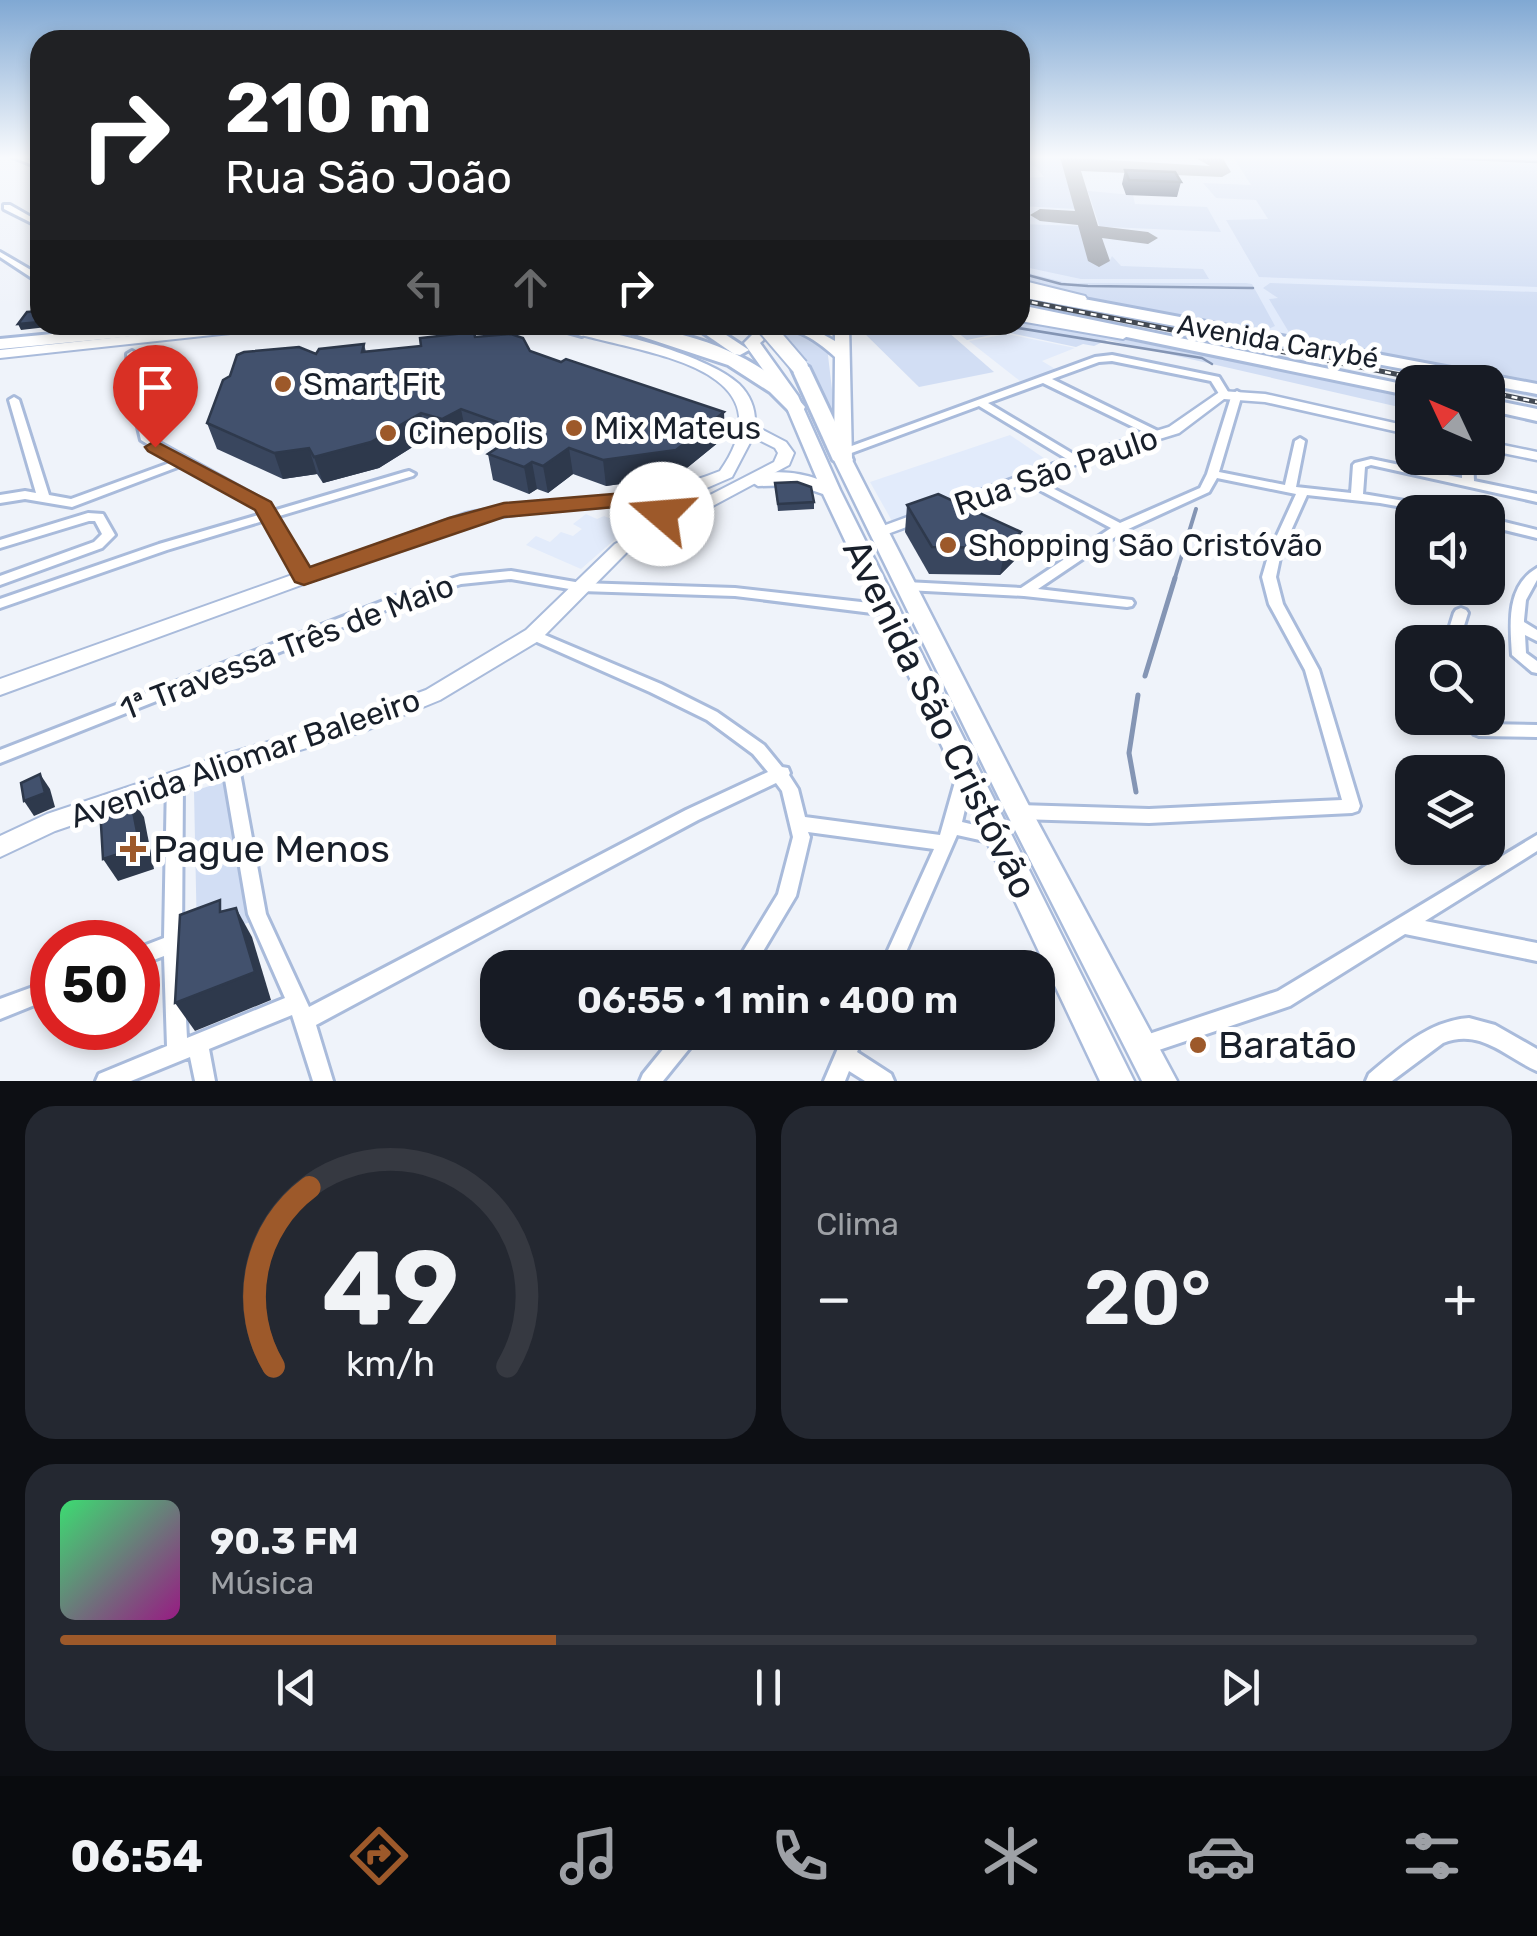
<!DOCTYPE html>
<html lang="pt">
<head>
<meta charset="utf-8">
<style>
	body { margin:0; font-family:Rubik,sans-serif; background:#242831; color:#f1f3f6; height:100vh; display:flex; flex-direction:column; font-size:38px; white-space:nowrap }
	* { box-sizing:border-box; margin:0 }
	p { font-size:32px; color:#9ea1a6 }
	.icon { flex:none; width:55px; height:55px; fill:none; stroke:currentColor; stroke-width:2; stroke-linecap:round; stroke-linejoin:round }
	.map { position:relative; height:1081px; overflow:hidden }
	.sheet { display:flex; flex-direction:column; gap:25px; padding:25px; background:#0d0f14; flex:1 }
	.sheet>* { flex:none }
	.hud { position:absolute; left:30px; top:30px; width:1000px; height:305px; border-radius:30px; box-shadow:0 5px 15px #0003; background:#202124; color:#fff; overflow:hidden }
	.needle { width:65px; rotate:314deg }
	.buttons { position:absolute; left:1395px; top:365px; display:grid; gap:20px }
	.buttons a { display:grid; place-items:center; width:110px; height:110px; border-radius:20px; background:#171b24; box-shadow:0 5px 15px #0003; font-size:50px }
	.speed { position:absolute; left:30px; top:920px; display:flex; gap:20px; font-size:50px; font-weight:700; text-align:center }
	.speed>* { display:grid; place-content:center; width:130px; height:130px; border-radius:50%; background:#171b24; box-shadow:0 5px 15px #0003; line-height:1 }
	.speed .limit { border:15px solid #d22; background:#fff; color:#111 }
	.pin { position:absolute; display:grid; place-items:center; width:85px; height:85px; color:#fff; margin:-102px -42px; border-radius:50% 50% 50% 0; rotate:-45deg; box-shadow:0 0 10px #0007 }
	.pin .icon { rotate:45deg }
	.me { position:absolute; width:110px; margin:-55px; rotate:288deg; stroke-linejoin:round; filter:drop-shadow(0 0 8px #0008) }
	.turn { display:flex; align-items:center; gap:35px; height:210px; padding:0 30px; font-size:45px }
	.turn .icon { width:130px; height:130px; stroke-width:2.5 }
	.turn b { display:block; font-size:70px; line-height:85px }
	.lanes { display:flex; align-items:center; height:95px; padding:0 30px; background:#0003; justify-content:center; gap:50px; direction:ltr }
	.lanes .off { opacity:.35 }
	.big { font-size:75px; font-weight:600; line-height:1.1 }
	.sheet .card { flex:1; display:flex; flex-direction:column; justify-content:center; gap:15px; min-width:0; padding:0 35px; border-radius:30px; background:#242831 }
	.sheet .dial { align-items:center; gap:0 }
	.dial svg { height:260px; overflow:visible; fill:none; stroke:#363941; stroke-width:7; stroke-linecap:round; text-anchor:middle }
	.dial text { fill:#f1f3f6; stroke:none }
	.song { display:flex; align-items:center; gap:30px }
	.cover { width:120px; height:120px; border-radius:15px; background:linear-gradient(135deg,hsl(140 70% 55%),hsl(310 70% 35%)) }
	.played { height:10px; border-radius:5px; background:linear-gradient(90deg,#9d592a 35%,#363941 35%) }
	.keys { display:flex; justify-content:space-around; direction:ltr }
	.heat { display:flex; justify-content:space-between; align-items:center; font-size:55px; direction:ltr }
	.sheet .tiles { flex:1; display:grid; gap:25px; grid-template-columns:1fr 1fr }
	.card:last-child { grid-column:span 2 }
	.trip { position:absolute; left:480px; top:950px; width:575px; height:100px; border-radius:30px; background:#171b24; box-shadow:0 5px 15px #0003; font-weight:600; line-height:100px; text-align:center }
	.dock { display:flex; height:160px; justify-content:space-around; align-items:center; background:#090b0e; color:#9ea1a6 }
	.dock .icon { width:70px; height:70px }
	.dock .on { color:#9d592a }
	.dock b { font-size:45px; color:#f1f3f6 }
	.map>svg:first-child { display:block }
	.built { fill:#e2ebfb }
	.green { fill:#d2def4 }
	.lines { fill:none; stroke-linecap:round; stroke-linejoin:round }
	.stream-far2 { stroke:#8495b4; stroke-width:2.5 }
	.stream-far1 { stroke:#8495b4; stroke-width:4 }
	.stream { stroke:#8495b4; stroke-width:5 }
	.taxiway { fill:#999ea7; fill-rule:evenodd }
	.minor-casing { stroke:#a9bbdb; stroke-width:6 }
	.tertiary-casing { stroke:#a9bbdb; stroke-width:5 }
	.secondary-casing { stroke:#a9bbdb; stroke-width:4 }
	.primary-casing { stroke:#a9bbdb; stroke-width:5 }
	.trunk-casing { stroke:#a9bbdb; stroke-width:6 }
	.minor { fill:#fff; fill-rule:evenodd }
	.tertiary { fill:#fff; fill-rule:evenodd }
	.secondary { fill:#fff; fill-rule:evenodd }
	.primary { fill:#fff; fill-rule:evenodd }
	.trunk { fill:#fff; fill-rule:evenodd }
	.rail-casing { stroke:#434a54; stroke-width:5 }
	.rail { stroke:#fff; stroke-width:2.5; stroke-dasharray:6; stroke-linecap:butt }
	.trunk-bridge-casing { stroke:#a9bbdb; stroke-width:20; stroke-linecap:butt }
	.trunk-bridge { stroke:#fff; stroke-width:16 }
	.wall { fill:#39465e }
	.shaded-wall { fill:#2e394c }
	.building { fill:#42516d; stroke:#2e394c; stroke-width:2.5 }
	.route { fill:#9d592a; stroke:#663a1b; stroke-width:2.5 }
	.poi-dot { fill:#9d592a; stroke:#fff; stroke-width:4 }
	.labels { text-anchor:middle; stroke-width:10; stroke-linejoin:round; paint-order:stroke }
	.far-street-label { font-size:28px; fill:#181f2a; stroke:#fff }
	.poi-label { font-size:32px; fill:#181f2a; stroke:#fff; text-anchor:start }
	.street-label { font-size:32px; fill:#181f2a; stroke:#fff }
	.near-street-label { font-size:38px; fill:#181f2a; stroke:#fff }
	.near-poi-label { font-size:38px; fill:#181f2a; stroke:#fff; text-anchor:start }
</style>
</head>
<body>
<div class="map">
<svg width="1537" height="1081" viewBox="0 0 1537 1081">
	<rect width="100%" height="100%" fill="#eff3fa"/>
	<g class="built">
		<path d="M1020,157H1537V386L1128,307L1020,281Z"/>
		<path d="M1007,334L1075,348L1042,361L1057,370L1020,381L969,341Z"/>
		<path d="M1010,435L1051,463L892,521L870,482Z"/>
		<path d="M586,514L597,519L604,516L630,526L581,569L526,545L536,536L550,542L561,532L573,536L582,529L573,524Z"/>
	</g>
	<g class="green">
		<path d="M1020,157H1061L1076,209L1020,206V178L1044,177L1036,167L1021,162Z"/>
		<path d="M1233,157H1537V287L1259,277L1226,220L1268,219L1256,200L1216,198L1203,183L1251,185Z"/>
		<path d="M1088,191L1133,195L1135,204L1207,207L1221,232L1108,227L1109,233L1102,234Z"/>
		<path d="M1020,224L1080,226L1091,261L1109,262L1112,256L1121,266L1203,269L1209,279H1081L1020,266Z"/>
		<path d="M1020,271L1067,283H1246L1252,284L1275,326L1262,332C1182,317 1096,308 1020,281Z"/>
		<path d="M1270,283L1537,292V386L1296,337L1290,334L1269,299L1278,298L1263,288Z"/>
		<path d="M1086,310L1537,391V398L1488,388V382H1459Z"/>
		<path d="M1020,320L1412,394V410L1107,340L1094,346L1083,344L1076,347L1005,332L967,340L948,325H1020Z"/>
		<path d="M873,325H940L994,372L919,387L859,328Z"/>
		<path d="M778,328H795L827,347L835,415L804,362Z"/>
		<path d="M228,780L251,922L197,938L194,791Z"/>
	</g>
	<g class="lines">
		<g class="stream-far2">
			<path d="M1417,157L1537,162"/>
			<path d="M1020,273L1061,284L1088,286L1253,288"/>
			<path d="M1000,325L1202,358L1212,364"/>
		</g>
		<path class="stream-far1" d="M1174,581L1196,509"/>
		<g class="stream">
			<path d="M1145,676L1175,578"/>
			<path d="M1136,792L1129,753L1138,695"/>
		</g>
		<g class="taxiway">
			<path d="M1060,157L1210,166L1194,157H1222L1231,172L1222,177L1081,171L1098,226L1148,232L1158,238L1148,244L1102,238L1110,261L1099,267L1088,261L1078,225L1040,221L1030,215L1040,209L1075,211Z"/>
			<path d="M1020,159L1029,164L1026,169L1020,170Z"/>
		</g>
		<g class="minor-casing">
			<g id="minor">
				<path d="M13,157H21L40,164V168Z"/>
				<path d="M4,205H10L40,222V227L4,209Z"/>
				<path d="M0,252L36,273H40V277L32,278L0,257Z"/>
				<path d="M132,351L137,354L140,393L151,438L268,503L273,511L405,472L409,471L415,474L413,476L276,517L311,577L309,580H299L266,520L167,550L0,608V599L159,544L262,514L259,508L183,465L72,507L25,499L0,503V495L25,491L36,493L9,400L14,397L19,400L49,495L71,499L175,461L141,440L130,393L127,354Z"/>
				<path d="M1112,355L1219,377L1230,395L1225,398L1221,397L1211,381L1112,361L1099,362L1052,379L1162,433L1163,435L1162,437H1154L1043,383L988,403L1080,458L1082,460L1080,462H1072L979,406L846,455L842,456L836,453L838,451L1095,357Z"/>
				<path d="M1237,391L1242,394L1219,472L1285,485L1295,441L1300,438L1305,441L1296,487L1351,493L1353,465L1355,463L1371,459L1462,478V458H1473L1474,481L1537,494V502L1371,465L1365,467L1363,494L1446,508L1452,512H1430L1380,503L1307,495L1281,553L1276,577L1283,604L1319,670L1360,806L1358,811L1352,813L1149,823L1019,819L1013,817L1011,812L1013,807L1019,805L1149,809L1342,800L1305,670L1269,604L1262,577L1269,553L1296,494L1217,478L1209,492L1124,531L1038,589L1132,600L1134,603L1132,606L1127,607L1024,596L906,590L899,586L906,582L1021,588L1111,528L1021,480L1019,478L1021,476H1029L1120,523L1200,488L1207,474L1232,394Z"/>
				<path d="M88,513L103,514L115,535L102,548L0,585V576L94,542L102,534L95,521H89L0,548V540Z"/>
				<path d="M1488,518L1537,530V538L1488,526Z"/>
				<path d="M1537,568V580L1526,600L1524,620V622L1537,630V641L1525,635L1526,653L1537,661V673L1532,672L1512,655C1510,624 1506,586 1537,568Z"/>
				<path d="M511,571L581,583L735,588L888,605L893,607L895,610L893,613L888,615L735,596L581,591L511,579L461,584L406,602L0,763V750L396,596L460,576Z"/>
				<path d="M1461,608L1466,610L1468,613L1459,642H1445L1454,613L1456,610Z"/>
				<path d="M533,630L661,684L717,712L764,745L782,767L788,768L790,773L789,775L798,789L805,817L940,835L957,775L959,770L965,769L971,770L973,775L962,822L1004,832L1007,837L1004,842L998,844L957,835L899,968H880L934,849L808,832L810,837L796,896L753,968H733L778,894L793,837L782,791L776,783L698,820L316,1025L333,1081H313L292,1015L209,1049L215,1081H195L190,1057L131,1081H96L99,1074L167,1046L164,956L138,966V948L164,938L167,781L169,776L175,774L181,776L183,781L182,943L187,1038L285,998L248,914L222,762L224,758L230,756L236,758L238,762L266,914L309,1007L686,810L768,772L753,754L707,720L650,692L528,638L526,635L528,632Z"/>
				<path d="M1463,718H1479L1483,724L1537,725V737L1479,736L1474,734Z"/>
				<path d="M1537,835V851L1425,921L1537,943V961L1405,934L1290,1006L1144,1055L1137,1052L1134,1045L1137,1038L1278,991Z"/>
				<path d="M52,980V998L0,1019V999Z"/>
				<path d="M1469,1018L1495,1025L1537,1049V1071C1505,1057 1481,1028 1443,1043L1392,1081H1366L1369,1074C1399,1049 1428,1021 1469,1018Z"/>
				<path d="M677,1032H700L697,1039L663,1081H640L643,1074Z"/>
				<path d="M845,1032H866L857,1052L891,1074L894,1081H865L849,1071L845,1081H824Z"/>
			</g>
		</g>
		<g class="tertiary-casing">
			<g id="tertiary">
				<path d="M120,325H131L126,328Z"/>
				<path d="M1221,391L1265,394L1412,427V435L1265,402L1224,399L1179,433L1081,463L882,536H872L870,533L872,530L1071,457L1169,427Z"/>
				<path d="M1488,442L1537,452V460L1488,450Z"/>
			</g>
		</g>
		<g class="secondary-casing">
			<g id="secondary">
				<path d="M1020,280L1085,296L1087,299L1081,303L1020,288Z"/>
				<path d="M1020,313L1123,331L1129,335L1123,339L1020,321Z"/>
				<path d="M232,325H274L268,329L0,358V350Z"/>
				<path d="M554,325C597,325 706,354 739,384C751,396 756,410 755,426L786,442L794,453L789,465L627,552L540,640L440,700L367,730L233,770L55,831L0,857V836L47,814L230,753L353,717L426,690L526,630L615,544L774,462L778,453L775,448L753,437L732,477L702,490L633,505L536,512L476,521L0,695V679L466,513C552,493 637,505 720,471C787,375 665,356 597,339C583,335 566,333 554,325Z"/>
			</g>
		</g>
		<g class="primary-casing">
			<path id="primary" d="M762,325H806L835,341V325H849L852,460L1028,804L1177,1081H1142L1006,812L834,460L835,357C818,342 799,327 775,330L760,343L798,396L840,490L1134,1081H1100L823,494L797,485L758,486L749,480C765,468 798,472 817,479L782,396L744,343Z"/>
		</g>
		<g class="trunk-casing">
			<g id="trunk">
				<path d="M1020,287L1537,384V394L1020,297Z"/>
				<path d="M1020,305L1412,386V396L1020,315Z"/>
				<path d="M146,325H205L197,330L0,349V339Z"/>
				<path d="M543,325H577L590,331L582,336Z"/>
				<path d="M607,325C675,325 761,352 805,407L803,411H789L770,392L728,365Z"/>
				<path d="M692,325H711L749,350L740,355L734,354Z"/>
				<path d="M800,362L809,367L853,460L850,464L843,466L833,460L791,367Z"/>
				<path d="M1488,399L1537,409V421L1488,410Z"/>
			</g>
		</g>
		<use href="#minor" class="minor"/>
		<use href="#tertiary" class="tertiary"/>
		<use href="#secondary" class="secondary"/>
		<use href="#primary" class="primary"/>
		<use href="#trunk" class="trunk"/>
		<g class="rail-casing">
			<g id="rail">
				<path d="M1020,300L1436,382"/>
				<path d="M1488,392L1537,402"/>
			</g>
		</g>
		<use href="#rail" class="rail"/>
		<g class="trunk-bridge-casing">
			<path id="trunk-bridge" d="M764,325L800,367"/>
		</g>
		<use href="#trunk-bridge" class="trunk-bridge"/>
	</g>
	<g class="wall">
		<path d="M1125,170L1181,182L1177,197L1126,195L1122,184Z"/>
		<path d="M475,337L530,351L725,437L677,476L606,486L573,474L548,493L537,489L529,494L493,480L488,454L499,446L466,434L448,445L427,438L379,468L323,483L317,474L283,479L217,449L207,423L316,354L364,344L366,352L421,346Z"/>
		<path d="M775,483L814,502V509L778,511Z"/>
		<path d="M907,505L1021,532L1016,559L1000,575L929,574L905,532Z"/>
	</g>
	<g class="shaded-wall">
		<path d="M40,322V325H49L47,327L21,330L18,324Z"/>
		<path d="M461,409L466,434L448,445L442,419Z"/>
		<path d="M724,412L725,437L677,476L606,486L603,460Z"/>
		<path d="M421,413L427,438L379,468L323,483L314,457Z"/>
		<path d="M309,448L317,474L283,479L274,453Z"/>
		<path d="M569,448L573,474L548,493L543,466Z"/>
		<path d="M532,462L537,489L529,494L524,467Z"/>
		<path d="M1021,532L1016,559L1000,575L1005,548Z"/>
		<path d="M40,774L50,789L55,807L34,816L24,801Z"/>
		<path d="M130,796L144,817L154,869L118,881L103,859Z"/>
		<path d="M236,908L252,937L271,1000L195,1031L175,1003Z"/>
	</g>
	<g class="building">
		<path d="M1125,170L1175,172L1181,182L1129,180Z"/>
		<path d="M40,311V322L18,324L27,312Z"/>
		<path d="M474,332L475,337L511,334L523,338L530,351L561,362L566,359L724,412L676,450L603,460L569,448L543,466L532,462L524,467L488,454L522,431L461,409L442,419L421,413L371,442L314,457L309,448L274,453L207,423L223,380L230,376L237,355L244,352L299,347L316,354L319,349L364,344L362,352L421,346L420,338Z"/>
		<path d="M797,482L811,487L814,502L778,504L775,483Z"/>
		<path d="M938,494L1021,532L1005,548L932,547L907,505Z"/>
		<path d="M40,774L45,793L24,801L21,783Z"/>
		<path d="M130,796L140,847L103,859L100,808Z"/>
		<path d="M220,900V912L236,908L255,972L175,1003L180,915Z"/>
	</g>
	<linearGradient id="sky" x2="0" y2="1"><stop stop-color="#80a8d3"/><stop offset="0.51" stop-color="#f8fafd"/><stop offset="1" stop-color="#f8fafd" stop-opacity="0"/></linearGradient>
	<rect width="1537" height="308" fill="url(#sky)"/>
	<path class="route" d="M155,441L271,502L310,567L449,518L504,503L637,492L663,498L673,514L670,519H654L647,507L637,505L504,517L304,585L295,582L255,510L148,451L145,447Z"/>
	<g class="poi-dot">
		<circle cx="283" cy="384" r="10"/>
		<circle cx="574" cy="428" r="10"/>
		<circle cx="388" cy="433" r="10"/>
		<circle cx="948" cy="545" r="10"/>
		<path d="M128 834h10v10h10v10h-10v10h-10v-10h-10v-10h10z"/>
		<circle cx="1198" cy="1045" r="10"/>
	</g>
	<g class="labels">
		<g class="far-street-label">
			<text transform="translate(1278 341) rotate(10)" y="10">Avenida Carybé</text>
		</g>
		<g class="poi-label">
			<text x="303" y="395">Smart Fit</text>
			<text x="594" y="439">Mix Mateus</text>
			<text x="408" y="444">Cinepolis</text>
			<text x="968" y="556">Shopping São Cristóvão</text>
		</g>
		<g class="street-label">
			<text transform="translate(1056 471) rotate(-19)" y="11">Rua São Paulo</text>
			<text transform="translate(287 647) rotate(-21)" y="11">1ª Travessa Três de Maio</text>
			<text transform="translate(245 758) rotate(-19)" y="11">Avenida Aliomar Baleeiro</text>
		</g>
		<g class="near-street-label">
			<text transform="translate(940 719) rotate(64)" y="13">Avenida São Cristóvão</text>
		</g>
		<g class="near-poi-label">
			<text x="153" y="862">Pague Menos</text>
			<text x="1218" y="1058">Baratão</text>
		</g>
	</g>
</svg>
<div class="buttons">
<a><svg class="needle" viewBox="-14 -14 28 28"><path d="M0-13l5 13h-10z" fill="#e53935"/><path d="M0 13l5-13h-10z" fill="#9ea1a6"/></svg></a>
<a><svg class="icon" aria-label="sound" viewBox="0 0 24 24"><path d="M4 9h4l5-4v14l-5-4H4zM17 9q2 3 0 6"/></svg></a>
<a><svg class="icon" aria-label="search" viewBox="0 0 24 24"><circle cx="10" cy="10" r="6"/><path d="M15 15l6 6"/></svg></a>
<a><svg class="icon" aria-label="layers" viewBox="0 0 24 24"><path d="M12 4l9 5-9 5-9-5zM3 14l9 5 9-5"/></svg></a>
</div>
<div class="speed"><div class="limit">50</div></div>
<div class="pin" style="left:155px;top:447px;background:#d93025"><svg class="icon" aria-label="arrive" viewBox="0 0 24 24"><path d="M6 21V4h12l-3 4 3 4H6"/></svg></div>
<svg class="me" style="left:662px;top:514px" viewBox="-20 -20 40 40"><circle r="19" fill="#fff"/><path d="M0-13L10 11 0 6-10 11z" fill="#9d592a"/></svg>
<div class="trip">06:55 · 1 min · 400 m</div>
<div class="hud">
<div class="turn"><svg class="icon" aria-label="right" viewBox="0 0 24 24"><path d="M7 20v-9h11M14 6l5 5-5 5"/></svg><div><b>210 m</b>Rua São João</div></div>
<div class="lanes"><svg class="icon off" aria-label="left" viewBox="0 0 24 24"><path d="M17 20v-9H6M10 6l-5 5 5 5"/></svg><svg class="icon off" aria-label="ahead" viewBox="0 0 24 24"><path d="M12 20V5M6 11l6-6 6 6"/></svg><svg class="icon" aria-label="right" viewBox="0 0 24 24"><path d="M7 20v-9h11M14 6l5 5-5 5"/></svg></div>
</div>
</div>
<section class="sheet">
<div class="tiles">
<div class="card dial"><svg viewBox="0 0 100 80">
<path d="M14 69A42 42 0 1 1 86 69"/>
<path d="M14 69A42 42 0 0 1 25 14" stroke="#9d592a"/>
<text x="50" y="56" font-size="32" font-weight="700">49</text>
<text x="50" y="72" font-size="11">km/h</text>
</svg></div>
<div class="card"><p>Clima</p>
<div class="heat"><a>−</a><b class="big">20°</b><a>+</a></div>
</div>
<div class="card">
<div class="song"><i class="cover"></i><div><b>90.3 FM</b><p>Música</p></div></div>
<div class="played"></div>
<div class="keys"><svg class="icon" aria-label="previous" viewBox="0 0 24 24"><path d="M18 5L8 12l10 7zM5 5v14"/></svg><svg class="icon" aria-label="pause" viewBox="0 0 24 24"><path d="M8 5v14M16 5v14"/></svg><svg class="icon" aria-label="next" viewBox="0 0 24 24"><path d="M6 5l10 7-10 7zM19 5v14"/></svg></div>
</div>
</div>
</section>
<nav class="dock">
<b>06:54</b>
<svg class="icon on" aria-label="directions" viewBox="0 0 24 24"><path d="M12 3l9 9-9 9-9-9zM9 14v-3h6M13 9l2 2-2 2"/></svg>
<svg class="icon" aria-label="music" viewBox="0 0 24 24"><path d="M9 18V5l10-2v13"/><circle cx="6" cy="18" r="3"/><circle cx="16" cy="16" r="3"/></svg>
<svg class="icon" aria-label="phone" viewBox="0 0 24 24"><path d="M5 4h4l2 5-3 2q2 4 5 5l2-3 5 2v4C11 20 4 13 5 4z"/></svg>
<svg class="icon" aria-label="climate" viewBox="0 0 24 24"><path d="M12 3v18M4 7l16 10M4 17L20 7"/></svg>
<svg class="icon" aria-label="car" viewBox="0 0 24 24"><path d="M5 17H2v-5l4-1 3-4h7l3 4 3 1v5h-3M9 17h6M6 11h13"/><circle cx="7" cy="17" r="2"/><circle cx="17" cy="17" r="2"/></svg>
<svg class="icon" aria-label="filters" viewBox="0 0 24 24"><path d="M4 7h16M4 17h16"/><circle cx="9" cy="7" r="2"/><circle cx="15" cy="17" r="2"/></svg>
</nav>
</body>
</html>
